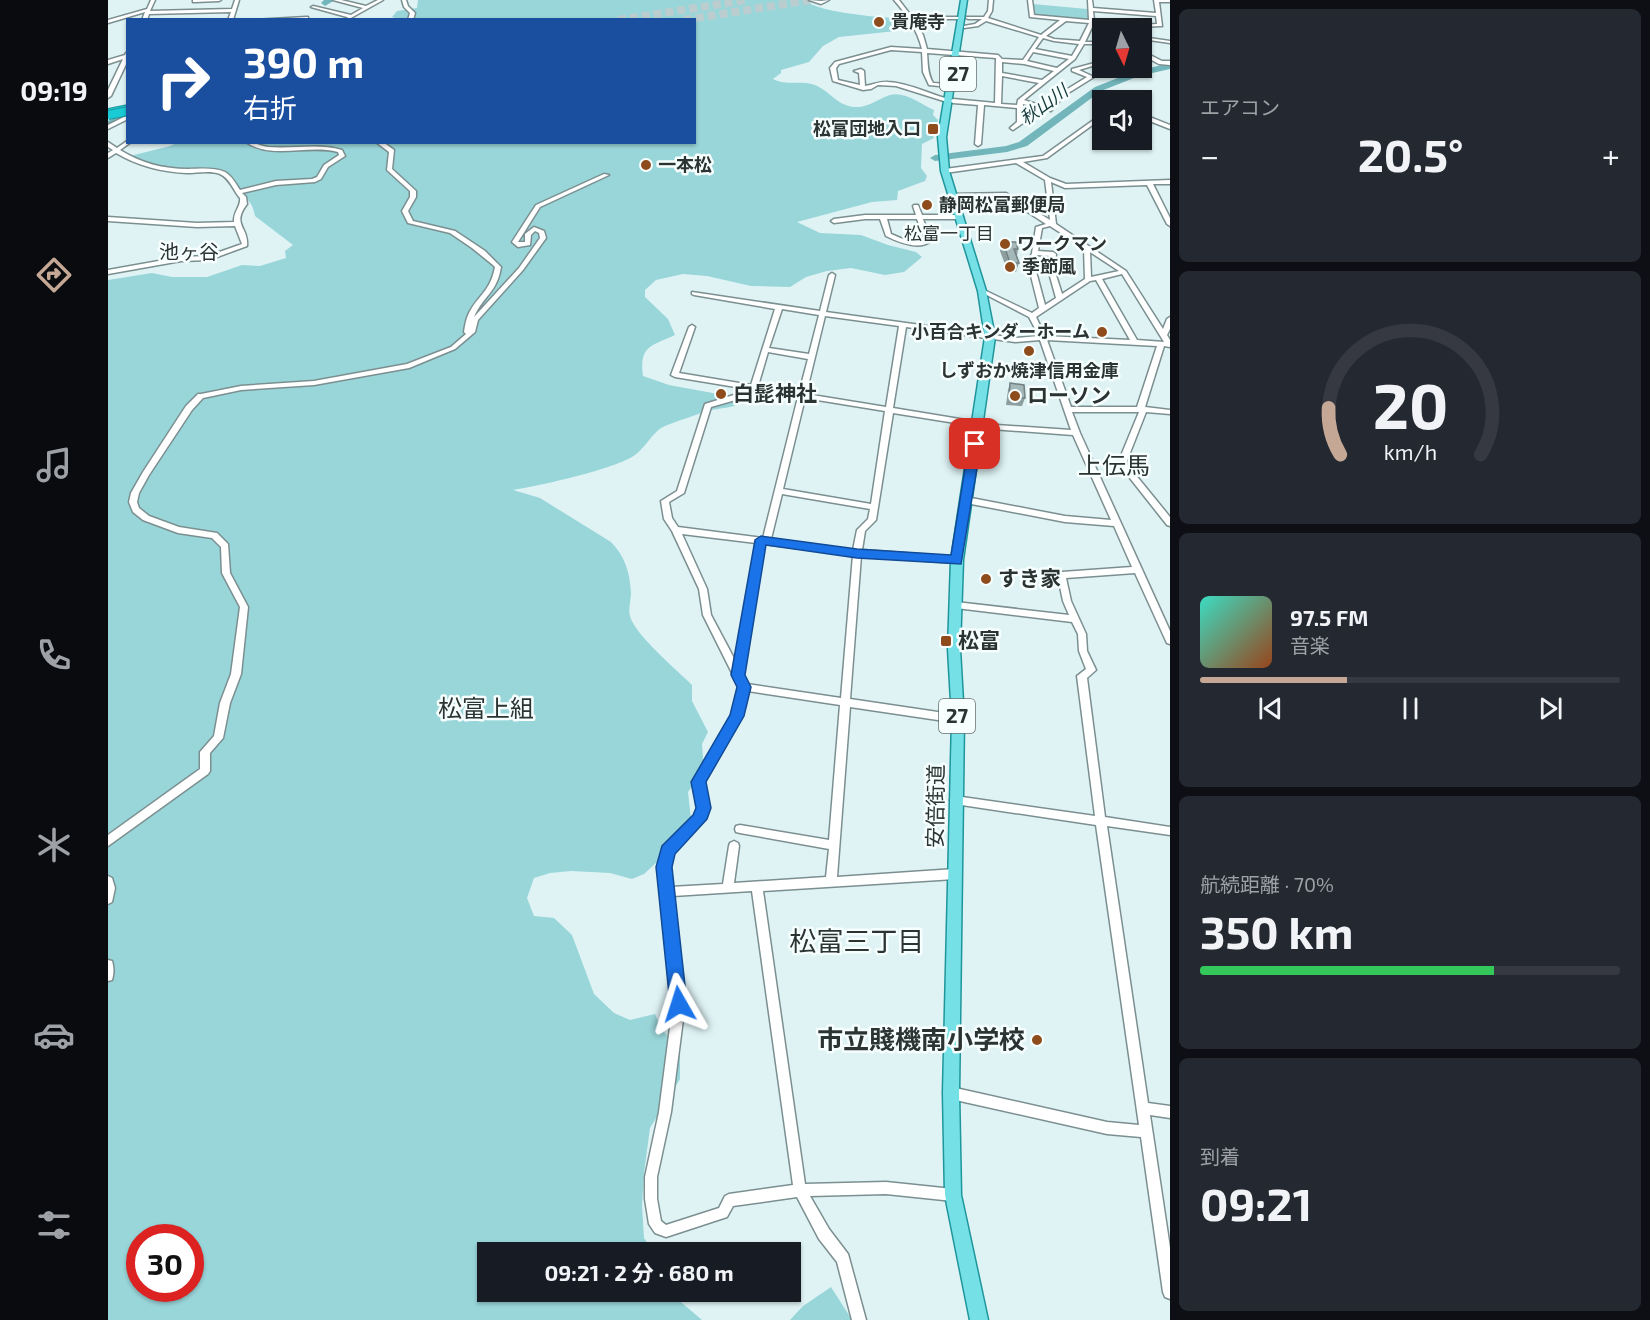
<!DOCTYPE html>
<html lang="ja">
<head>
<meta charset="utf-8">
<style>
	body { margin:0; font-family:"Exo 2","Noto Sans JP",sans-serif; background:#242831; color:#f1f3f6; height:100vh; display:flex; flex-direction:column; font-size:22px; white-space:nowrap }
	* { box-sizing:border-box; margin:0 }
	p { font-size:20px; color:#9ea1a6 }
	.icon { flex:none; width:33px; height:33px; fill:none; stroke:currentColor; stroke-width:2; stroke-linecap:round; stroke-linejoin:round }
	.map { position:relative; flex:1; overflow:hidden }
	.sheet { display:flex; flex-direction:column; gap:9px; padding:9px; background:#0d0f14; width:480px }
	.sheet>* { flex:none }
	.hud { position:absolute; left:18px; top:18px; width:570px; height:126px; border-radius:0px; box-shadow:0 2px 4px #0004; background:#1a4fa0; color:#fff; overflow:hidden }
	.needle { width:39px; rotate:175deg }
	.controls { position:absolute; left:984px; top:18px; display:grid; gap:12px }
	.controls a { display:grid; place-items:center; width:60px; height:60px; border-radius:0px; background:#171b24; box-shadow:0 2px 4px #0004; font-size:30px }
	.speed { position:absolute; left:18px; top:1224px; display:flex; gap:12px; font-size:30px; font-weight:700; text-align:center }
	.speed>* { display:grid; place-content:center; width:78px; height:78px; border-radius:50%; background:#171b24; box-shadow:0 2px 4px #0004; line-height:1 }
	.speed .limit { border:9px solid #d22; background:#fff; color:#111 }
	.pin { position:absolute; display:grid; place-items:center; width:51px; height:51px; color:#fff; margin:-26px; border-radius:12px; box-shadow:0 3px 9px #0006 }
	.me { position:absolute; width:66px; margin:-33px; rotate:354deg; stroke-linejoin:round; filter:drop-shadow(0 0 4px #0008) }
	.turn { display:flex; align-items:center; gap:21px; height:126px; padding:0 18px; font-size:27px }
	.turn .icon { width:78px; height:78px; stroke-width:2.5 }
	.turn b { display:block; font-size:42px; line-height:51px }
	.big { font-size:45px; font-weight:700; line-height:1.1 }
	.sheet .tile { flex:1; display:flex; flex-direction:column; justify-content:center; gap:9px; min-width:0; padding:0 21px; border-radius:9px; background:#242831 }
	.sheet .dial { align-items:center; gap:0 }
	.dial svg { height:156px; overflow:visible; fill:none; stroke:#363941; stroke-width:7; stroke-linecap:round; text-anchor:middle }
	.dial text { fill:#f1f3f6; stroke:none }
	.song { display:flex; align-items:center; gap:18px }
	.cover { width:72px; height:72px; border-radius:9px; background:linear-gradient(135deg,hsl(170 70% 55%),hsl(20 70% 35%)) }
	.played { height:6px; border-radius:3px; background:linear-gradient(90deg,#c4a794 35%,#363941 35%) }
	.keys { display:flex; justify-content:space-around; direction:ltr }
	.heat { display:flex; justify-content:space-between; align-items:center; font-size:33px; direction:ltr }
	.charge { height:9px; border-radius:4px; background:linear-gradient(90deg,#34c759 70%,#363941 0) }
	.trip { position:absolute; left:369px; top:1242px; width:324px; height:60px; border-radius:0px; background:#171b24; box-shadow:0 2px 4px #0004; font-weight:700; line-height:60px; text-align:center }
	main { display:flex; flex:1; min-height:0 }
	.menu { display:flex; flex-direction:column; width:108px; justify-content:space-around; align-items:center; background:#090b0e; color:#9ea1a6 }
	.menu .icon { width:42px; height:42px }
	.menu .selected { color:#c4a794 }
	.menu b { font-size:27px; color:#f1f3f6 }
	.map>svg:first-child { display:block }
	.green { fill:#99d6da; fill-rule:evenodd }
	.lines { fill:none; stroke-linecap:round; stroke-linejoin:round }
	.river { fill:#72b6bb; fill-rule:evenodd }
	.highway-tunnel { stroke:#bbcdce; stroke-width:8; stroke-dasharray:8 4; stroke-linecap:butt }
	.minor-casing { stroke:#7c8f90; stroke-width:3 }
	.major-casing { stroke:#1f969c; stroke-width:3 }
	.highway-casing { stroke:#1f969c; stroke-width:2 }
	.minor { fill:#fff; fill-rule:evenodd }
	.major { fill:#75e0e6; fill-rule:evenodd }
	.highway { fill:#19cbd5; fill-rule:evenodd }
	.highway-bridge-casing { stroke:#1f969c; stroke-width:10; stroke-linecap:butt }
	.highway-bridge { stroke:#19cbd5; stroke-width:8 }
	.wall { fill:#8e9e9f }
	.building { fill:#a5b8b9; stroke:#748182; stroke-width:1.5 }
	.route { fill:#1a73e8; stroke:#114b97; stroke-width:1.5 }
	.poi-dot { fill:#8e4b1c; stroke:#f6fefe; stroke-width:2 }
	.labels { text-anchor:middle; stroke-width:5; stroke-linejoin:round; paint-order:stroke }
	.far-poi-label { font-size:18px; font-weight:bold; fill:#2b3333; stroke:#f6fefe; text-anchor:start }
	.far-water-label { font-size:18px; font-style:italic; fill:#15383a; stroke:#f6fefe }
	.far-neighbourhood-label { font-size:18px; fill:#2b3333; stroke:#f6fefe }
	.shield { fill:#f6fefe; stroke:#687070; stroke-width:1.5 }
	.shield-label { font-size:20px; font-weight:bold; fill:#2b3333 }
	.far-quarter-label { font-size:20px; fill:#2b3333; stroke:#f6fefe }
	.poi-label { font-size:21px; font-weight:bold; fill:#2b3333; stroke:#f6fefe; text-anchor:start }
	.street-label { font-size:21px; fill:#2b3333; stroke:#f6fefe }
	.quarter-label { font-size:24px; fill:#2b3333; stroke:#f6fefe }
	.near-poi-label { font-size:26px; font-weight:bold; fill:#2b3333; stroke:#f6fefe; text-anchor:end }
	.near-neighbourhood-label { font-size:27px; fill:#2b3333; stroke:#f6fefe }
</style>
</head>
<body>
<main>
<nav class="menu">
<b>09:19</b>
<svg class="icon selected" aria-label="directions" viewBox="0 0 24 24"><path d="M12 3l9 9-9 9-9-9zM9 14v-3h6M13 9l2 2-2 2"/></svg>
<svg class="icon" aria-label="music" viewBox="0 0 24 24"><path d="M9 18V5l10-2v13"/><circle cx="6" cy="18" r="3"/><circle cx="16" cy="16" r="3"/></svg>
<svg class="icon" aria-label="phone" viewBox="0 0 24 24"><path d="M5 4h4l2 5-3 2q2 4 5 5l2-3 5 2v4C11 20 4 13 5 4z"/></svg>
<svg class="icon" aria-label="climate" viewBox="0 0 24 24"><path d="M12 3v18M4 7l16 10M4 17L20 7"/></svg>
<svg class="icon" aria-label="car" viewBox="0 0 24 24"><path d="M5 17H2v-5l4-1 3-4h7l3 4 3 1v5h-3M9 17h6M6 11h13"/><circle cx="7" cy="17" r="2"/><circle cx="17" cy="17" r="2"/></svg>
<svg class="icon" aria-label="filters" viewBox="0 0 24 24"><path d="M4 7h16M4 17h16"/><circle cx="9" cy="7" r="2"/><circle cx="15" cy="17" r="2"/></svg>
</nav>
<div class="map">
<svg width="1062" height="1320" viewBox="0 0 1062 1320">
	<rect width="100%" height="100%" fill="#dff3f5"/>
	<g class="green">
		<path d="M310,0H698C705,12 780,19 796,18L802,23L788,31L731,37L715,46L701,62L673,70V73L665,79C678,86 693,80 707,85C722,91 729,106 747,107C760,108 772,98 782,95C797,91 814,105 826,110L825,115L830,120L828,125L822,130L826,138L814,144L813,168L819,176L817,181L790,191L789,200L764,202L689,222L712,233L753,235L780,245L808,252L814,257L796,272L777,275L743,268L719,271L698,277L682,287L643,286L599,276L575,274L548,280L537,290V297L560,319L567,335C543,346 531,346 535,376L561,385L632,398L636,402C624,409 613,407 600,411C587,415 570,421 557,426C545,431 538,447 527,455C508,469 430,486 405,490L432,498L503,542C517,556 522,573 523,593C523,600 520,609 522,616C526,634 570,671 584,685V701L600,732L594,744L596,770L580,792L583,819L579,834L536,874L524,879L502,873L463,871L442,873L426,878L419,898L426,916L446,918L464,935L486,994L506,1013L522,1020L547,1014L554,1030L572,1048V1079L542,1128L536,1173L534,1205L536,1238L546,1252H380V1292H561L594,1320H0V280L44,273L64,277H99L134,265L152,266L178,258L177,251L185,245L147,216C144,199 138,201 129,188C123,180 124,175 114,170L49,168L22,156L62,146L68,143L586,142V20H293L284,17L289,11L309,8ZM32,1238H82V1288H32Z"/>
		<path d="M925,4L979,9L980,19L927,16L925,15Z"/>
		<path d="M723,1287L744,1320H682L695,1306Z"/>
	</g>
	<g class="lines">
		<g class="river">
			<path d="M216,0H227L217,6L213,3Z"/>
			<path d="M1062,63V69L1031,76L993,91L919,146L899,152L827,161L822,158L827,155L898,146L911,142L987,87L1025,72Z"/>
			<path d="M20,111V118L0,128V121Z"/>
		</g>
		<g class="highway-tunnel">
			<path d="M510,20L639,0"/>
			<path d="M576,20L702,0"/>
		</g>
		<g class="minor-casing">
			<g id="minor">
				<path d="M43,0H47L42,11L124,9L127,0H131L125,20H120L123,12L41,14L39,20H34L37,12L0,23V20L39,9Z"/>
				<path d="M85,0H113L111,1L87,2H85Z"/>
				<path d="M225,0H233L258,6L270,0H275L241,19L239,17L203,7L205,6L243,15L255,8Z"/>
				<path d="M294,0H298L300,6L307,13L305,20H300L302,13L296,7Z"/>
				<path d="M701,0L713,1L721,0L713,4Z"/>
				<path d="M786,0H791L804,17H852L854,18L852,19H806L815,35L819,49L890,55L894,59L915,60L931,37L878,21L870,26L856,28V26L867,24L874,19H860L858,18V17H876L880,11L881,0H885L884,11L880,18L933,35L952,20L922,17L920,0H924L926,15L981,20L980,0H984L985,8L1048,13L1046,0H1062V2H1051L1054,26L1027,27L986,23L977,42H994V44H976L967,59L916,100L940,108L953,93L979,77L964,71V69L994,61V63L971,70L986,77L957,95L943,111L915,104V123L905,130L902,128L909,122V108L876,105L873,144L870,146L867,144L870,105L845,103L842,101L845,99L887,103L888,58L819,53C820,63 819,73 825,83L843,84V86L841,87L821,85L815,72L814,52L783,50L731,64L728,68L730,80L752,85L751,73L746,71L753,69L756,71L757,86C765,85 772,81 780,82C801,83 821,94 841,99V101L839,102L788,86L770,85L763,89L755,90L725,81L722,68L727,62L783,47L814,49C809,29 799,15 786,0ZM985,11L1048,16L1049,24L1027,25L986,21ZM958,21L981,23L972,41L946,39L938,36ZM935,38L946,41L971,44L964,56L927,49ZM925,52L961,59L949,68L919,61ZM894,62L916,64L946,71L934,80L894,73ZM894,76L931,83L910,100L909,105L893,104Z"/>
				<path d="M198,17H200V19L145,20Z"/>
				<path d="M1034,37L1062,41V43L1034,39Z"/>
				<path d="M1034,51L1054,61H1062V65L1051,64L1034,55Z"/>
				<path d="M18,53H20V60L3,96L0,98V90L15,59L0,64V60L17,55Z"/>
				<path d="M994,114V118L939,158L915,162L942,178L958,184L1062,180V184H1045L1062,218V226L1059,224L1039,185L957,188L943,182L948,224L1018,271L1055,329L1059,319L1062,317V329L1059,335L1062,340V347L1056,346L1037,407L1062,410V414L1038,412L1018,463L1062,517V526L1059,525L1010,463L1031,412H964L972,433L1062,631V644L1059,643L1058,641L1027,573L958,578L963,601L978,634L979,651L988,670L979,678L997,817L1062,827V835L999,826L1040,1103L1062,1106V1118L1042,1115L1062,1248V1299L1057,1297L1055,1292L1033,1137L999,1134L843,1099L839,1097L837,1093L839,1089L843,1087L999,1122L1031,1125L988,825L847,804L843,803L842,800L843,797L847,796L987,816L969,676L978,669L971,651L970,634L964,622L848,608L844,605L848,602L961,615L955,601L950,577L954,572L1024,567L1006,526L957,522L858,503L854,500L858,497L957,516L1003,520L965,435L870,428L866,426L785,413L768,520L757,531L754,550L849,557L853,560L849,563L753,556L742,699L850,715L853,716L855,719L853,722L850,723L742,707L729,877L847,869L851,871L852,874L851,877L847,879L655,891L697,1184L778,1182L845,1189L849,1191L851,1195L849,1199L845,1201L778,1194L702,1196L721,1229L740,1254L758,1320H744L729,1262L711,1239L689,1197L625,1206L619,1217L558,1237L547,1233L541,1224L537,1199V1177L551,1112L565,1004L551,867L556,848L588,817L590,808L586,782L624,715L631,687L595,615L591,589L564,531L556,519L553,501L569,491L597,404L632,393L640,389L567,377L563,375L581,327L584,325L587,327L571,373L643,385L667,309L586,295L584,294V292L712,311L721,275L724,273L727,275L718,312L907,338L931,336L921,317L871,291L876,290L924,313L931,308L920,264L924,253L928,227L938,224L895,196L845,198L842,196L845,194L898,193L942,220L937,180L908,163L837,173L834,171L837,169L935,156ZM942,226L976,248L977,279L954,294L946,269L948,254L945,252L930,251L934,228ZM982,252L1011,271L983,277ZM929,255L942,256L940,269L948,298L937,305L926,264ZM1014,274L1056,342L1029,340L994,279ZM988,280L1022,340L937,336L928,317L982,281ZM674,309L711,315L701,354L661,348ZM717,316L791,326L778,407L698,394ZM798,327L907,342L932,340L963,430L874,424L870,422L785,408ZM939,340L1049,346L1029,407H963ZM660,352L700,359L691,393L650,386ZM648,390L690,397L655,538L570,527L564,518L561,502L576,493L603,407L638,397ZM697,398L777,411L763,504L675,489ZM674,494L762,509L760,519L749,530L745,550L663,539ZM574,534L648,543L628,662L603,615L599,589ZM656,544L745,555L733,698L639,684L634,675ZM640,691L732,705L721,840L632,825L628,826L627,829L628,832L632,833L721,849L718,877L626,883L631,846L630,843L626,841L622,843L621,846L615,884L563,887L561,867L565,853L597,819L600,808L596,782L634,716ZM644,891L685,1185L621,1194L617,1196L611,1208L558,1225L553,1221L549,1199V1177L563,1112L577,1004L565,896Z"/>
				<path d="M1034,114L1062,125V129L1034,118Z"/>
				<path d="M20,115V119L0,129V125Z"/>
				<path d="M19,141L20,142H23L12,150C33,163 55,169 80,169C91,169 106,167 117,172C124,176 128,184 132,190L168,181L204,179L209,177L216,165L231,155L230,152C200,144 164,160 138,142C146,142 153,146 161,147C186,149 210,143 234,150L237,156L220,167L213,179L207,182L168,185L134,193L138,197L139,204C123,225 141,227 139,246L101,260L73,261L0,274V270L73,257L100,256L134,244L127,226L89,227L0,221V217L89,223L126,222C125,212 133,207 132,198C126,192 122,178 112,174C102,170 89,173 79,173C54,172 30,166 8,153L0,158V153L5,150L0,147V142L9,148Z"/>
				<path d="M268,142H275L286,150L284,169L308,191V197L300,211L305,221L347,231L377,251L393,267C389,293 375,296 366,317L411,268L432,238L431,233L427,231L423,235L422,245L410,247L404,242L428,205L496,174L501,175L432,207L410,242H417V234L426,227L436,231L438,238L415,270L370,320L367,332L347,349L301,368L206,385L133,390L95,398L84,410L41,475L31,493L29,502L31,508L41,516L71,527L109,533L120,544L122,573L140,607L133,674L122,703L115,738L102,753V771L100,774L0,846V835L92,769V752L106,736L112,703L123,674L132,607L114,573L113,547L104,538L70,533L35,520L25,512L21,502L23,493L35,472L78,406L90,394H93L133,386L206,381L299,364L343,347L358,334L356,332C357,325 358,319 361,313C371,294 382,292 387,267L385,265L364,248L342,233L300,223L294,211L302,197V191L279,170L281,152Z"/>
				<path d="M806,205H810L814,215H852L855,217L852,219H815L823,241C811,251 790,242 778,236L772,219H757L726,223L723,221L726,219L757,215H808L805,206ZM779,219H809L817,240H797L783,234Z"/>
				<path d="M0,876L4,878L7,888L4,902L0,904Z"/>
				<path d="M0,960L4,961C6,967 6,974 4,980L0,981Z"/>
			</g>
		</g>
		<g class="major-casing">
			<path id="major" d="M853,0H859L838,137L841,171L878,291L887,337L855,560L852,649L856,719L851,1093L853,1195L880,1320H862L837,1195L835,1093L844,719L840,649L843,560L877,337L870,291L833,171L830,137Z"/>
		</g>
		<g class="highway-casing">
			<path id="highway" d="M20,105V110L0,113V109Z"/>
		</g>
		<use href="#minor" class="minor"/>
		<use href="#major" class="major"/>
		<use href="#highway" class="highway"/>
		<g class="highway-bridge-casing">
			<path id="highway-bridge" d="M0,115L20,111"/>
		</g>
		<use href="#highway-bridge" class="highway-bridge"/>
	</g>
	<g class="wall">
		<path d="M895,242L910,249L909,256L911,263L908,272H900L892,251Z"/>
		<path d="M902,383L917,398L914,406L898,405L900,390Z"/>
	</g>
	<g class="building">
		<path d="M895,242H908L910,249H906L911,263H902Z"/>
		<path d="M902,383L916,385L917,398H901Z"/>
	</g>
	<path class="route" d="M867,440L873,444L853,564L749,558L658,545L637,675L643,687L636,716L598,782L603,808L599,819L567,854L564,867L579,1004L577,1010L571,1013L565,1010L562,1004L548,867L554,846L585,815L588,808L583,782L622,715L629,687L623,675L647,540L653,536L749,549L843,555L861,444Z"/>
	<g class="poi-dot">
		<circle cx="771" cy="22" r="6"/>
		<rect x="819" y="123" width="12" height="12" rx="3"/>
		<circle cx="538" cy="165" r="6"/>
		<circle cx="819" cy="205" r="6"/>
		<circle cx="897" cy="244" r="6"/>
		<circle cx="902" cy="267" r="6"/>
		<circle cx="994" cy="332" r="6"/>
		<circle cx="921" cy="351" r="6"/>
		<circle cx="613" cy="394" r="6"/>
		<circle cx="907" cy="396" r="6"/>
		<circle cx="878" cy="579" r="6"/>
		<rect x="832" y="635" width="12" height="12" rx="3"/>
		<circle cx="929" cy="1040" r="6"/>
	</g>
	<g class="labels">
		<g class="far-poi-label">
			<text x="783" y="28">貴庵寺</text>
			<text x="813" y="135" text-anchor="end">松富団地入口</text>
			<text x="550" y="171">一本松</text>
			<text x="831" y="211">静岡松富郵便局</text>
			<text x="909" y="250">ワークマン</text>
			<text x="914" y="273">季節風</text>
			<text x="982" y="338" text-anchor="end">小百合キンダーホーム</text>
			<text x="921" y="377" text-anchor="middle">しずおか焼津信用金庫</text>
		</g>
		<g class="far-water-label">
			<text transform="translate(936 105) rotate(-36)" y="6">秋山川</text>
		</g>
		<g class="far-neighbourhood-label">
			<text x="841" y="240">松富一丁目</text>
		</g>
		<g class="shield">
			<rect x="832" y="57" width="36" height="34" rx="4.5"/>
			<rect x="831" y="699" width="36" height="34" rx="4.5"/>
		</g>
		<g class="shield-label">
			<text x="850" y="81">27</text>
			<text x="849" y="723">27</text>
		</g>
		<g class="far-quarter-label">
			<text x="81" y="259">池ヶ谷</text>
		</g>
		<g class="poi-label">
			<text x="625" y="401">白髭神社</text>
			<text x="919" y="403">ローソン</text>
			<text x="890" y="586">すき家</text>
			<text x="850" y="648">松富</text>
		</g>
		<g class="street-label">
			<text transform="translate(828 806) rotate(-89)" y="7">安倍街道</text>
		</g>
		<g class="quarter-label">
			<text x="1006" y="474">上伝馬</text>
			<text x="378" y="717">松富上組</text>
		</g>
		<g class="near-poi-label">
			<text x="917" y="1049">市立賤機南小学校</text>
		</g>
		<g class="near-neighbourhood-label">
			<text x="749" y="951">松富三丁目</text>
		</g>
	</g>
</svg>
<div class="controls">
<a><svg class="needle" viewBox="-14 -14 28 28"><path d="M0-13l5 13h-10z" fill="#e53935"/><path d="M0 13l5-13h-10z" fill="#9ea1a6"/></svg></a>
<a><svg class="icon" aria-label="sound" viewBox="0 0 24 24"><path d="M4 9h4l5-4v14l-5-4H4zM17 9q2 3 0 6"/></svg></a>
</div>
<div class="speed"><div class="limit">30</div></div>
<div class="pin" style="left:867px;top:444px;background:#d93025"><svg class="icon" aria-label="arrive" viewBox="0 0 24 24"><path d="M6 21V4h12l-3 4 3 4H6"/></svg></div>
<svg class="me" style="left:571px;top:1004px" viewBox="-20 -20 40 40"><path d="M0-17L14 15 0 8-14 15z" fill="#1a73e8" stroke="#fff" stroke-width="4"/></svg>
<div class="trip">09:21 · 2 分 · 680 m</div>
<div class="hud">
<div class="turn"><svg class="icon" aria-label="right" viewBox="0 0 24 24"><path d="M7 20v-9h11M14 6l5 5-5 5"/></svg><div><b>390 m</b>右折</div></div>
</div>
</div>
<section class="sheet">
<div class="tile"><p>エアコン</p>
<div class="heat"><a>−</a><b class="big">20.5°</b><a>+</a></div>
</div>
<div class="tile dial"><svg viewBox="0 0 100 80">
<path d="M14 69A42 42 0 1 1 86 69"/>
<path d="M14 69A42 42 0 0 1 8 45" stroke="#c4a794"/>
<text x="50" y="56" font-size="32" font-weight="700">20</text>
<text x="50" y="72" font-size="11">km/h</text>
</svg></div>
<div class="tile">
<div class="song"><i class="cover"></i><div><b>97.5 FM</b><p>音楽</p></div></div>
<div class="played"></div>
<div class="keys"><svg class="icon" aria-label="previous" viewBox="0 0 24 24"><path d="M18 5L8 12l10 7zM5 5v14"/></svg><svg class="icon" aria-label="pause" viewBox="0 0 24 24"><path d="M8 5v14M16 5v14"/></svg><svg class="icon" aria-label="next" viewBox="0 0 24 24"><path d="M6 5l10 7-10 7zM19 5v14"/></svg></div>
</div>
<div class="tile"><p>航続距離 · 70%</p><b class="big">350 km</b><div class="charge"></div></div>
<div class="tile"><p>到着</p><b class="big">09:21</b></div>
</section>
</main>
</body>
</html>
